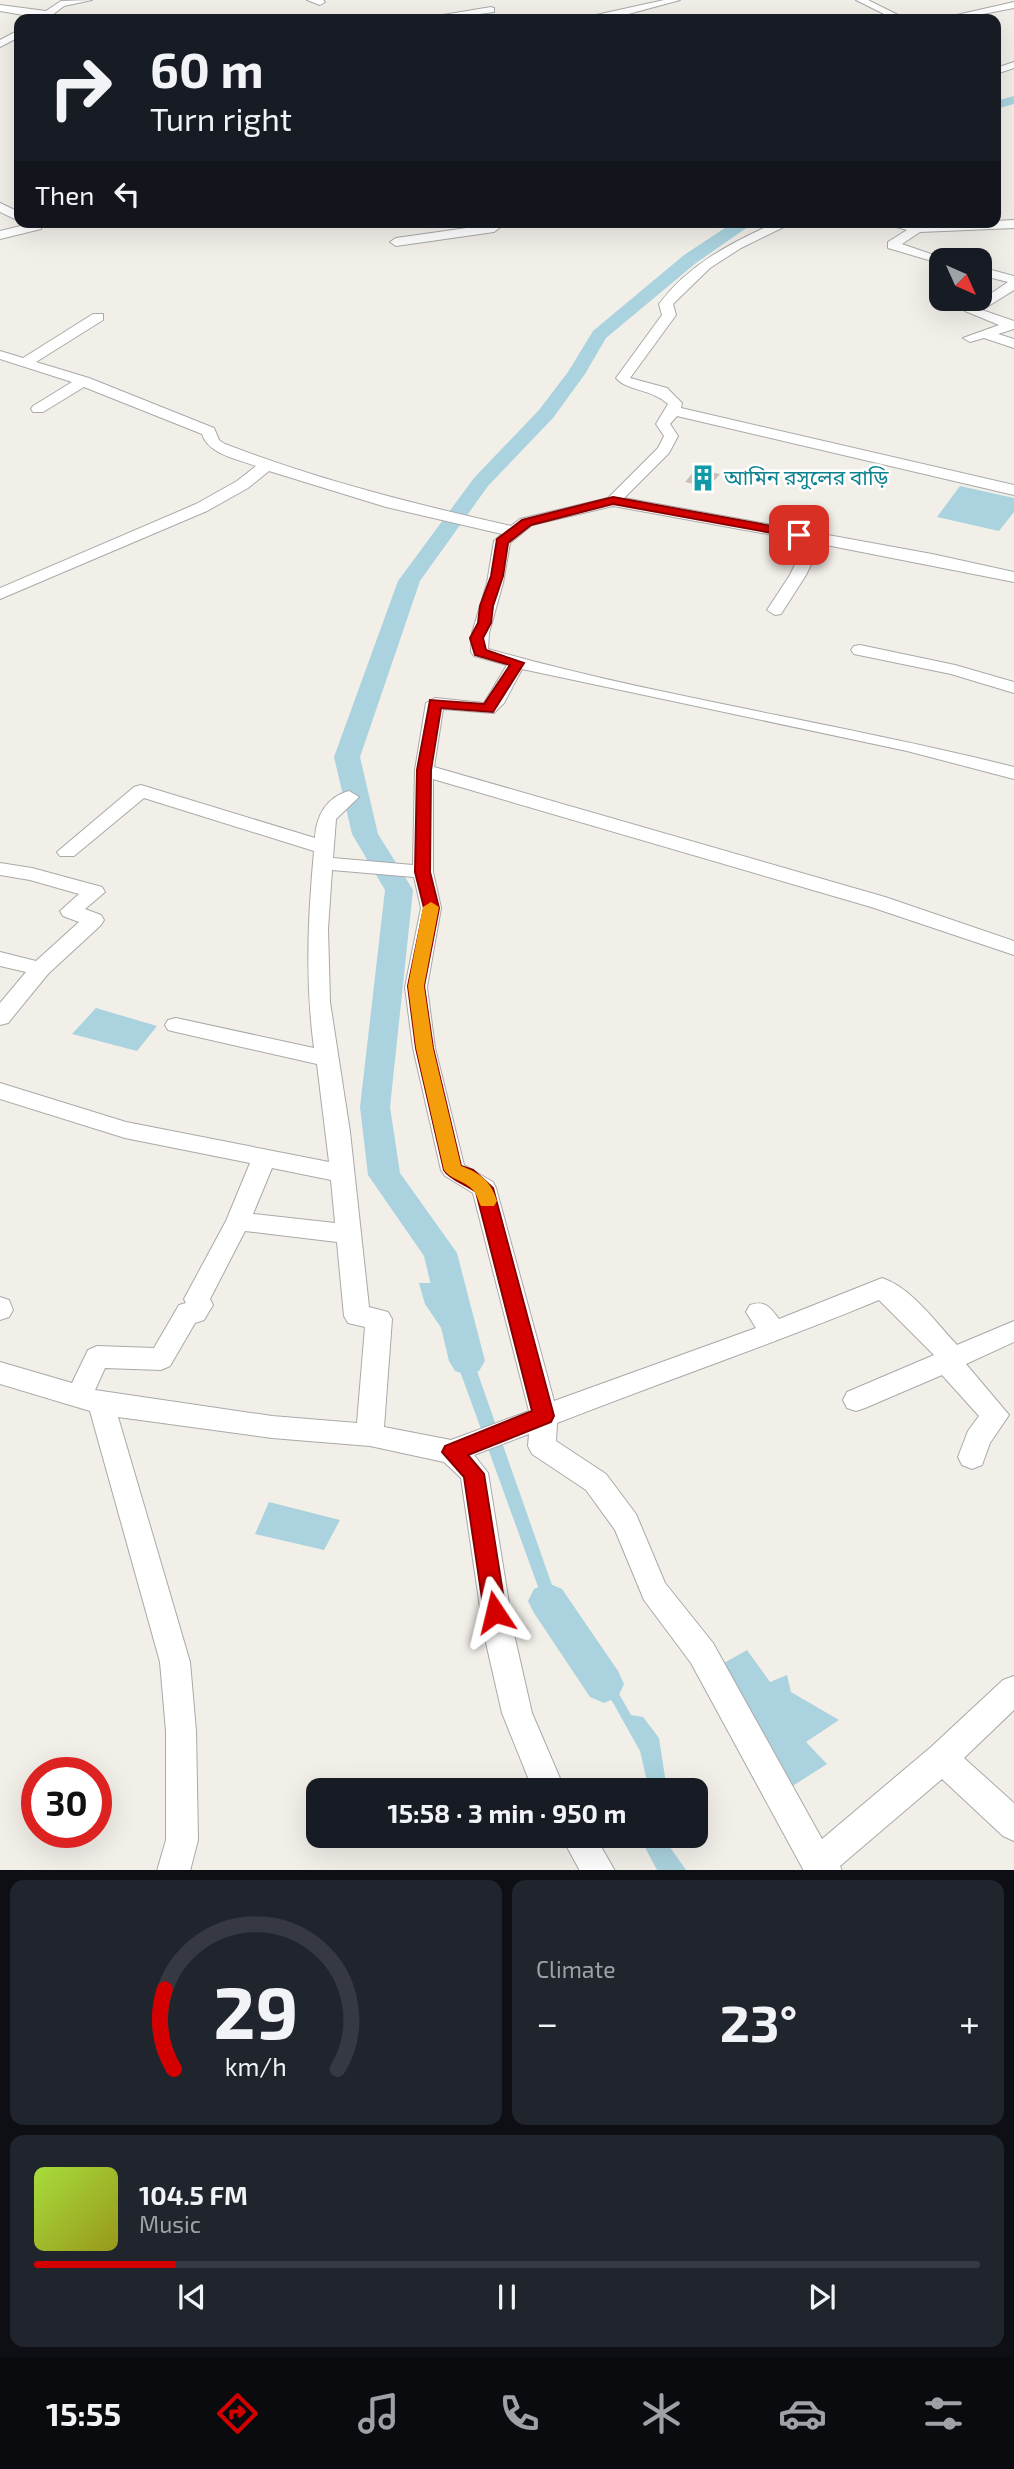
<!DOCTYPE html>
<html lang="en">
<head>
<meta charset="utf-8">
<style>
	body { margin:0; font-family:"Exo 2","Noto Sans Bengali",sans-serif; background:#20242c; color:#f1f3f6; height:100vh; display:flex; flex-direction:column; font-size:26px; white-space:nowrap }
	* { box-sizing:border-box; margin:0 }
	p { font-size:23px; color:#9ea1a6 }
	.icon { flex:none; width:38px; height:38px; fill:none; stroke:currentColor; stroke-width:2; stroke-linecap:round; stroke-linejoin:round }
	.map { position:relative; height:1870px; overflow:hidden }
	.details { display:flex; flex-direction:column; gap:10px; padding:10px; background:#0d0f14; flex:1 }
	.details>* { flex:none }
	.top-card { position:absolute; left:14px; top:14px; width:987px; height:214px; border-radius:14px; box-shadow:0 7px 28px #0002; background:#171b24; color:#f1f3f6; overflow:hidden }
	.needle { width:46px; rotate:135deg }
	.controls { position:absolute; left:929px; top:248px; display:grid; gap:14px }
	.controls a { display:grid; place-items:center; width:63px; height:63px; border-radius:14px; background:#171b24; box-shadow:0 7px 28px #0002; font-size:35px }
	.speed { position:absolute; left:21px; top:1757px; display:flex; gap:14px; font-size:35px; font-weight:700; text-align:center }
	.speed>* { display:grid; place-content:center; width:91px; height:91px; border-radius:50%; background:#171b24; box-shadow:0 7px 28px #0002; line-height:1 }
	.speed .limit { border:10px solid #d22; background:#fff; color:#111 }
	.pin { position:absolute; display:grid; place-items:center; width:60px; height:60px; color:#fff; margin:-30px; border-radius:14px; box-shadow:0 4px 10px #0006 }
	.me { position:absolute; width:77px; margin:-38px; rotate:350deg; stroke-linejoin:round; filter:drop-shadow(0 0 5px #0008) }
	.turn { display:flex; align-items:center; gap:24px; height:147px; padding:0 21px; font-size:32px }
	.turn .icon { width:91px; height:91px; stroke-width:2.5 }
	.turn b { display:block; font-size:49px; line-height:60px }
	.then { display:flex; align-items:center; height:66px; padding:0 21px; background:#0003; gap:14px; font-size:26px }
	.big { font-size:52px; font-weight:700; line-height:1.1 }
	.details .tile { flex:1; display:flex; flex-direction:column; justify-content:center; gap:10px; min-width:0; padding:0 24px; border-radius:14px; background:#20242c }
	.details .dial { align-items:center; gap:0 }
	.dial svg { height:182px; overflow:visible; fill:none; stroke:#363941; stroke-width:7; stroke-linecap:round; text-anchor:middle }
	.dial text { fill:#f1f3f6; stroke:none }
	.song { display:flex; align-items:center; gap:21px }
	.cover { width:84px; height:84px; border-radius:10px; background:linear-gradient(135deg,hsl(80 70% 55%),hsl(60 70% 35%)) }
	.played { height:7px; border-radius:4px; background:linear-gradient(90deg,#d40000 15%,#363941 15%) }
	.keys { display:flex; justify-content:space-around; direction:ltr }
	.heat { display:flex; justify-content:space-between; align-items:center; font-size:38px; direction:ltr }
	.details .tiles { flex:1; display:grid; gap:10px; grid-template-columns:1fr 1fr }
	.tile:last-child { grid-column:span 2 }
	.trip { position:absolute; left:306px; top:1778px; width:402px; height:70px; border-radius:14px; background:#171b24; box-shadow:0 7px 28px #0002; font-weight:700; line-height:70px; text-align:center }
	.menu { display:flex; height:112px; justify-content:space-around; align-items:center; background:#090b0e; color:#9ea1a6 }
	.menu .icon { width:49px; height:49px }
	.menu .active { color:#d40000 }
	.menu b { font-size:32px; color:#f1f3f6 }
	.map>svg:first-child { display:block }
	.water { fill:#aad3df }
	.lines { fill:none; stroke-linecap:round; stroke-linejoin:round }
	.river { fill:#aad3df; fill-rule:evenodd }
	.building { fill:#c7bfb8 }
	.minor-casing { stroke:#a9a9a9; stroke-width:2 }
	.minor { fill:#fff; fill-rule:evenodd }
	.route { fill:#d40000; stroke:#8a0000; stroke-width:2 }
	.slow { fill:#f59e0b }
	.labels { text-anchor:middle; stroke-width:5; stroke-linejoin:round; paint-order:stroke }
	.far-culture-label { font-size:21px; fill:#0d838f; stroke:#fff; text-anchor:start }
</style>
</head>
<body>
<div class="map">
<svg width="1014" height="1871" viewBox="0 0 1014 1871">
	<rect width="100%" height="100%" fill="#f2efe9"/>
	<g class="water">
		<path d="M960,486L1014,498V512L999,531L937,517Z"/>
		<path d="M96,1008L157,1026L137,1051L72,1034Z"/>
		<path d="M419,1283H434L437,1300L463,1331L573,1645L606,1671L631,1715L643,1717L659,1738L667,1790H649L640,1751L612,1701L562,1653L448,1338L425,1304Z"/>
		<path d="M269,1502L340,1520L324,1550L255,1534Z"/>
		<path d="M747,1650L770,1682L787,1675L791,1692L839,1720L806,1742L827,1764L780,1794L724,1663Z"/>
		<path d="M639,1836H662L686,1870H657Z"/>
	</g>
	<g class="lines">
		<g class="river">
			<path d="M1014,96V104L996,109V101Z"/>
			<path d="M734,222H755L696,263L606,338L585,374L553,418L488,486L420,581L360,757L378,834L413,890L390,1107L400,1173L457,1253L485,1361L479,1371L467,1375L455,1371L449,1361L424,1256L368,1175L360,1107L385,890L352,834L334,757L398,581L474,478L539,410L568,372L593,331L684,255Z"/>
			<path d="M548,1583L562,1589L618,1671L624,1684L618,1697L604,1703L590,1697L534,1613L528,1601L534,1589Z"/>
		</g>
	</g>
	<path class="building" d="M696,469L720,474L709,487L685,482Z"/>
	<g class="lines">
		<g class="minor-casing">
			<g id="minor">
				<path d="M92,0L64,6L47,19L0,11V5L46,11L61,1Z"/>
				<path d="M307,0H323L325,2L320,5Z"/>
				<path d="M664,0H680L610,19H578Z"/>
				<path d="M856,0H868L906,19H894Z"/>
				<path d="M1014,2V8L957,19H939Z"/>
				<path d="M491,7L494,8V12L443,19H419Z"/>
				<path d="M19,30V37L0,47V40Z"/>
				<path d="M1014,62V68L996,74V68Z"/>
				<path d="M0,203L19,212V221L0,212Z"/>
				<path d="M1014,220V228L920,232L902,244L951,261H942V264L888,248V242L907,230L879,222L917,225Z"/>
				<path d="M37,222L41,223V229L0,239V231Z"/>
				<path d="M486,222H499L502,226L494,232L396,246L390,242L396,238L488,225Z"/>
				<path d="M777,222H794L741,248L710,268L673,304L676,315L630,378L667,388L682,403L681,408L1014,485V495L677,416L670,424L678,436L669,453L624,498L932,554L1014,572V582L821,544L806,575L781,614L775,615L767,610L790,575L806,541L613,506L532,525L510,543L503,583L489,633L488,649C661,698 840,723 1014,767V779L907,751L522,669L504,703L494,713L443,709L434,767L885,897L1014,941V955L871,907L433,779V872L441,908L427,987L435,1048L464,1165L493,1182L496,1188L554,1401L756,1328L746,1312L750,1305C765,1300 770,1307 779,1319L882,1278C912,1288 936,1323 957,1345L1014,1321V1342L966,1364L1009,1415L990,1443L982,1465L972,1469L962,1465L958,1457L968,1431L979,1416L942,1375L865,1408L856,1411L847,1408L843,1400L847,1392L934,1355L879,1300C773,1344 664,1381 557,1423L556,1441L606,1474L636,1514L665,1583L713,1643L822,1839L931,1747L1003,1680L1014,1676V1710L964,1758L1014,1803V1841L1003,1836L942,1779L840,1866L842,1871H804L691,1663L644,1600L615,1530L586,1490L532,1454L528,1446L529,1434L474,1455L488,1473L514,1634L532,1713L565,1790H533L502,1713L484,1634L461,1478L444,1462L370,1446L272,1438L118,1417L190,1662L196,1731L198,1840L190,1871H157L166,1840V1731L160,1662L90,1411L0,1384V1362L72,1383L88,1350L97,1346L154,1348L179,1305L186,1303L184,1299L226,1221L250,1163L125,1138L0,1099V1083L126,1122L329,1162L317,1064L176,1032L168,1030L165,1025L168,1020L176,1018L314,1048C305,981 308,917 314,851L144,798L74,856H60L57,852L134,787L141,785L315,838C316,817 326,797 349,791L359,797L336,819L333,858L413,865L415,770L426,703L435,698L484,703L507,665L474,656L471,652L472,633L487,583L494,541L502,534L386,507L269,471L248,488L207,511L0,599V588L196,504L237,481L256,466C237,459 208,454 202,434L84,387L43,412H33L31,409L33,406L72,382L0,359V351L23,358L93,314H103V320L36,362L89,378L214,428L219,440L225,444C318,480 414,504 511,526L520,519L608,498L658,448L664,436L656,424L668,404C652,389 627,391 616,378L662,315L659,304C689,264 732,242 777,222ZM332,870L414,877L421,908L405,987L413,1048L441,1170L445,1176L473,1193L529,1411L451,1440L384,1427L392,1319L388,1312L369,1307L350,1132L330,1002L328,929ZM272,1168L331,1180L335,1223L253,1214ZM245,1231L337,1242L344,1316L348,1323L365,1327L357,1423L272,1416L95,1390L105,1368L161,1370L170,1366L195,1323L204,1320L213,1305L210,1299Z"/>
				<path d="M980,267L1014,276V290L982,310L1014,321V329L998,334L1014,339V348L984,338L970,342L963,338L999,325L965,311L1008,282L980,275Z"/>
				<path d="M860,645L955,665L1014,682V693L951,674L854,654L851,650L854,646Z"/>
				<path d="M0,863L32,868L102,887L105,892L85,909L101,915L104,920L101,925L48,974L8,1023L0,1025V1003L26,972L0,966V952L36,961L79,922L63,916L60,911L79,894L30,880L0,875Z"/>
				<path d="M0,1297L9,1300L13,1310L9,1317L0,1320Z"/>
				<path d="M561,1836H595L615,1871H580Z"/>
			</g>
		</g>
		<use href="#minor" class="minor"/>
	</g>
	<path class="route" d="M613,497L799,531L805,535L799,538L613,504L531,525L508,543L503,576L493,606L491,623L483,638L486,650L524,663L493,712L441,708L431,770L430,872L439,908L424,986L433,1048L461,1166L473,1170L493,1188L554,1416L551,1422L468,1455L484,1474L506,1612L503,1619L495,1622L487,1619L484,1612L464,1477L442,1452L445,1446L532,1411L476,1192C467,1185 449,1179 444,1170L416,1048L408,986L424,908L415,872L417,770L430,700L484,704L510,665L475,655L470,638L478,623L480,606L491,576L497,539L522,520Z"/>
	<path class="slow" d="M431,902L439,907L424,986L433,1048L461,1166C480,1173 491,1181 497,1201L494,1206H481C478,1201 477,1194 473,1190C465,1181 450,1179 444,1170L416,1048L408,986L423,907Z"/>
	<defs>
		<g id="building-bare" transform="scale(2.1)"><path d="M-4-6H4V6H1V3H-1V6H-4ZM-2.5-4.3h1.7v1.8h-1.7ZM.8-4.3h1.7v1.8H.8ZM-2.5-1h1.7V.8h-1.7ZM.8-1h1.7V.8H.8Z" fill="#0f9aa8" stroke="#fff" stroke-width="2.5" paint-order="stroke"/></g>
	</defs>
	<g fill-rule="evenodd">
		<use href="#building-bare" x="703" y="478"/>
	</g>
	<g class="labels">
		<g class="far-culture-label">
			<text x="724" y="485">আমিন রসুলের বাড়ি</text>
		</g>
	</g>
</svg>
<div class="controls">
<a><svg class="needle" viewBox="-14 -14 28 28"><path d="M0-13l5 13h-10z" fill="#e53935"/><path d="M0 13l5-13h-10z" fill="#9ea1a6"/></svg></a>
</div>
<div class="speed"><div class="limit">30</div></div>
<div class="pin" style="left:799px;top:535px;background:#d93025"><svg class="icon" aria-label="arrive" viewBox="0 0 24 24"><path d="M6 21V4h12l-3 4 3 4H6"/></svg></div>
<svg class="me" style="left:495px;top:1612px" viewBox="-20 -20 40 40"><path d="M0-17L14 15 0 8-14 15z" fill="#d40000" stroke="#fff" stroke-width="4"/></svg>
<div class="trip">15:58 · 3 min · 950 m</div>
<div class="top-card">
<div class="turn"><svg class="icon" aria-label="right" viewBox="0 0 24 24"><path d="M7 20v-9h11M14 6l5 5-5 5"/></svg><div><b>60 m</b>Turn right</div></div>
<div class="then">Then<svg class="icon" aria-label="left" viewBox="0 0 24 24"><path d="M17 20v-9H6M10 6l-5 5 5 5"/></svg></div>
</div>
</div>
<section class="details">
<div class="tiles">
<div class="tile dial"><svg viewBox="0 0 100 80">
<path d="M14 69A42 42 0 1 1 86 69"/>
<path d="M14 69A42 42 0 0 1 10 34" stroke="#d40000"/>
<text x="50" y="56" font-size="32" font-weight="700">29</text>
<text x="50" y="72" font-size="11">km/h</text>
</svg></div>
<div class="tile"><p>Climate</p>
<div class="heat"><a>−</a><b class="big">23°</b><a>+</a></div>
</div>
<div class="tile">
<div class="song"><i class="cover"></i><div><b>104.5 FM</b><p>Music</p></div></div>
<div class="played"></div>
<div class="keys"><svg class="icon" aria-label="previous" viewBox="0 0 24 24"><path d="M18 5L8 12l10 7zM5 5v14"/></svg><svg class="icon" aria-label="pause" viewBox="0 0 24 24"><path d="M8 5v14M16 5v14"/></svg><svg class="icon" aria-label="next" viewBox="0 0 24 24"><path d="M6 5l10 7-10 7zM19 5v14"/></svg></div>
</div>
</div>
</section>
<nav class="menu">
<b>15:55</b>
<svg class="icon active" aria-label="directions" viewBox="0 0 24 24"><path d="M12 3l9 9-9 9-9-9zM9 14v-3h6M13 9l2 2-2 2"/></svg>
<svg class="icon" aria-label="music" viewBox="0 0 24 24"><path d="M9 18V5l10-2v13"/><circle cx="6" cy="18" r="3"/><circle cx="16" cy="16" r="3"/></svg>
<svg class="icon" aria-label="phone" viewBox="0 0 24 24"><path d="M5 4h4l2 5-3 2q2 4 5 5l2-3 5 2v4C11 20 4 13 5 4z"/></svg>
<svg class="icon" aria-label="climate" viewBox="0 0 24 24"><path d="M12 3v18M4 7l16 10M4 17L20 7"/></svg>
<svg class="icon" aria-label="car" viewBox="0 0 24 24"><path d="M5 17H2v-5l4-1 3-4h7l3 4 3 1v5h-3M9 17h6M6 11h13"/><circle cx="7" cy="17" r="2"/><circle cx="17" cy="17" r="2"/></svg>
<svg class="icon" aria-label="filters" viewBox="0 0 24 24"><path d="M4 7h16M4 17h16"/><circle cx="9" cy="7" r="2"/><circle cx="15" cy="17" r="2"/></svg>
</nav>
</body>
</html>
